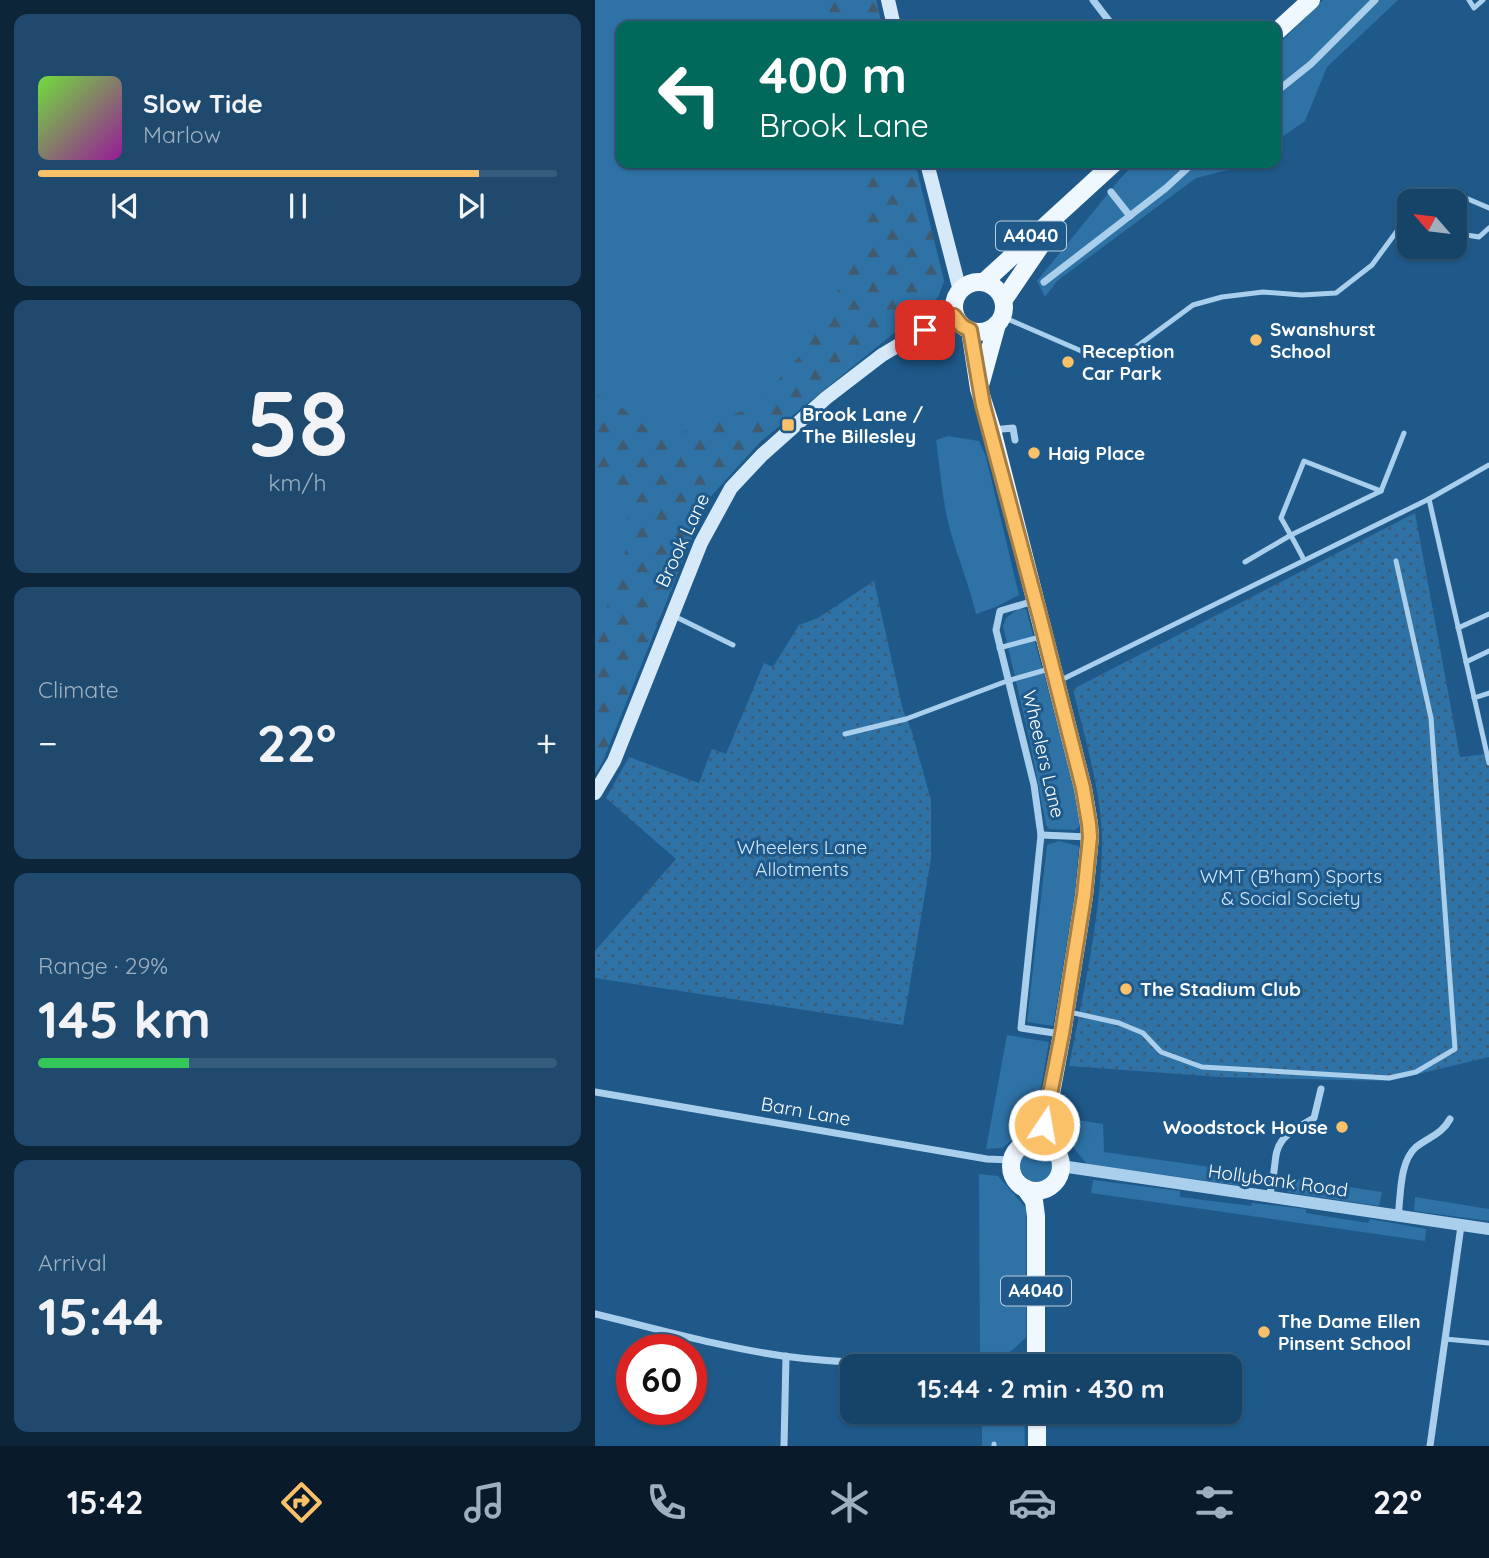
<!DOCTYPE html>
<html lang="en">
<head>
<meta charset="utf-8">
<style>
	body { margin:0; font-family:Quicksand,sans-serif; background:#1f4a6e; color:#f1f3f6; height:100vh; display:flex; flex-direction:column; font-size:26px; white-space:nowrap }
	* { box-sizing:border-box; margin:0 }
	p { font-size:23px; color:#9eb0c0 }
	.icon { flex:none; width:38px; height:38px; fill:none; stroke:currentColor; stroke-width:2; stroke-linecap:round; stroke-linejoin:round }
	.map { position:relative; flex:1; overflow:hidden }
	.side { display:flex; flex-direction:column; gap:14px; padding:14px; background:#0c2539; width:595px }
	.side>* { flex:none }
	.guide { position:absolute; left:21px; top:21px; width:665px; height:147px; border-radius:14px; box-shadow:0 2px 5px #0004,0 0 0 2px #355c7c; background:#00695c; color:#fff; overflow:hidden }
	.needle { width:46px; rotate:298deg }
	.controls { position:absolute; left:802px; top:189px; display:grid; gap:14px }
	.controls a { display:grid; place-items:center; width:70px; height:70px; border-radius:14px; background:#164368; box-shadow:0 2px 5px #0004,0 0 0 2px #355c7c; font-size:35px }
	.speed { position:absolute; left:21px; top:1334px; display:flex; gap:14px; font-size:35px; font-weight:700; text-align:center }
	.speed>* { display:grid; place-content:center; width:91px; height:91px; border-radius:50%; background:#164368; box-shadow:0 2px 5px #0004,0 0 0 2px #355c7c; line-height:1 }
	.speed .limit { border:10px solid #d22; background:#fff; color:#111 }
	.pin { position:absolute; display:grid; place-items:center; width:60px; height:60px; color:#fff; margin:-30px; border-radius:14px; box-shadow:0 4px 10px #0006 }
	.me { position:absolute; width:77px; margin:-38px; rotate:12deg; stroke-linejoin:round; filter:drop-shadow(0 0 5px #0008) }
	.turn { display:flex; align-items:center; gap:24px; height:147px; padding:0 28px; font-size:32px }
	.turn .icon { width:91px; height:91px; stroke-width:2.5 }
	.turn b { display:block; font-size:49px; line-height:60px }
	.big { font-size:52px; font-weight:700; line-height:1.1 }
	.side .card { flex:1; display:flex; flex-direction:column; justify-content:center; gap:10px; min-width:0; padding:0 24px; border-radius:14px; background:#1f4a6e }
	.side .dial { align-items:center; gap:0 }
	.dial b { font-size:91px; line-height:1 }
	.song { display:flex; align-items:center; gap:21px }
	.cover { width:84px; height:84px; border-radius:10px; background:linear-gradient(135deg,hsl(100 70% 55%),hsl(300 70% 35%)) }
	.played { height:7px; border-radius:4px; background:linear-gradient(90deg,#fbc169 85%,#355c7c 85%) }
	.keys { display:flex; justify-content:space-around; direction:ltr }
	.heat { display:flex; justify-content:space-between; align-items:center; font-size:38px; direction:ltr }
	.charge { height:10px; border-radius:5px; background:linear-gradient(90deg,#34c759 29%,#355c7c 0) }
	.trip { position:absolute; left:245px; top:1354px; width:402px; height:70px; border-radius:14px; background:#164368; box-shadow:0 2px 5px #0004,0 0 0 2px #355c7c; font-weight:700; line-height:70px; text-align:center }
	.menu { display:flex; height:112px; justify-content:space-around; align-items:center; background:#091b2a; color:#9eb0c0 }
	.menu .icon { width:49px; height:49px }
	.menu .active { color:#fbc169 }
	.menu b { font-size:32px; color:#f1f3f6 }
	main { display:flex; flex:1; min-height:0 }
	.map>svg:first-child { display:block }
	.grass { fill:#2e72a6 }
	.forest { fill:url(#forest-firs) }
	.park { fill:url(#park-dots) }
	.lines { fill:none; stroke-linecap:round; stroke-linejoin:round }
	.service { stroke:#aacfec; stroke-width:5 }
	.minor { stroke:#aacfec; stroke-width:7 }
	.tertiary { stroke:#aacfec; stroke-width:12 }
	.secondary { stroke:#d6e9f9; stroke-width:14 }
	.primary { stroke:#eff7ff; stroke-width:18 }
	.route-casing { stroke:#a37d44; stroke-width:18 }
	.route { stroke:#fbc169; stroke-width:12 }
	.poi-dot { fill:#fbc169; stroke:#1e598a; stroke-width:2.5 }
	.labels { text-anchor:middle; stroke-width:6; stroke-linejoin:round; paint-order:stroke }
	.shield { fill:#1e598a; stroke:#bccddc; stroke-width:2 }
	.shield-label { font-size:18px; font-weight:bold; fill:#fff }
	.poi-label { font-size:19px; font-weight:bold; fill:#fff; stroke:#1e598a; text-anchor:start }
	.street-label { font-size:19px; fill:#fff; stroke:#1e598a }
	.park-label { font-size:19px; fill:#cfe6f9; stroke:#1e598a }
</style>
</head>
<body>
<main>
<section class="side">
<div class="card">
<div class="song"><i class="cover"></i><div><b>Slow Tide</b><p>Marlow</p></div></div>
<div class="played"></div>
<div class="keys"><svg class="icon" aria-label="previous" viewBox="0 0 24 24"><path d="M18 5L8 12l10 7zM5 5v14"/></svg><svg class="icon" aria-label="pause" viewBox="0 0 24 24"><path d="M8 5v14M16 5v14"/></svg><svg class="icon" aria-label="next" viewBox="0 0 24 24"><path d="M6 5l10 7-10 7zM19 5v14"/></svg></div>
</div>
<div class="card dial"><b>58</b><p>km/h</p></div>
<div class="card"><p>Climate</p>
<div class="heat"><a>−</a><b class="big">22°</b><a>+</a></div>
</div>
<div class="card"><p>Range · 29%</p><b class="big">145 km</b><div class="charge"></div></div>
<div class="card"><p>Arrival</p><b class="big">15:44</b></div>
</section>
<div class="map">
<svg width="894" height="1446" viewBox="0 0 894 1446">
	<defs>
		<pattern id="forest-firs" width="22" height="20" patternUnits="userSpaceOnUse" patternTransform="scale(1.75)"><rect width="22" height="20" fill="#2e72a6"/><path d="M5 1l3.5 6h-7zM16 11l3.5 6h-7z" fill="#405b70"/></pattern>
		<pattern id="park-dots" width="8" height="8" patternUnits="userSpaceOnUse" patternTransform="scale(1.75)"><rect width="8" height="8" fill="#2e72a6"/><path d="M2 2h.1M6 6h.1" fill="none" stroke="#405b70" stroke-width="1.8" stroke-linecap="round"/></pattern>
	</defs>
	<rect width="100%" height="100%" fill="#1e598a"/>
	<g class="grass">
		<path d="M0,0H281L287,26H26V163H320L349,281L343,297L165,442L117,495L106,515L7,763L0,774Z"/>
		<path d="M728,0H803L732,67L710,121L681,141V47Z"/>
		<path d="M540,163H651L645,167L601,178L462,281L450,297L442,281L524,180Z"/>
		<path d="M353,436L384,441L391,457L424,595L401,607L381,614C374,584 362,556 354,526C347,498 345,468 341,440Z"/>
		<path d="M424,608L431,609L485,808V826L480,830L454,829L451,825L434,737L408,626L411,618Z"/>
		<path d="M464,841L484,846L480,894L458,1026L432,1022L452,845Z"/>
		<path d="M412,1035L454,1042L440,1121L407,1148L391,1149Z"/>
		<path d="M465,1117L508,1124L509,1152L658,1173L656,1187L492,1164L465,1132Z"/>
		<circle cx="442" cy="1165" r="17"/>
		<path d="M384,1174L403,1176L431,1208V1337C412,1356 412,1356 385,1355Z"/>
		<path d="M695,1178L787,1192L784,1206L692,1192Z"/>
		<path d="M498,1180L585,1191V1197L656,1206L657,1203L711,1209V1213L773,1223L775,1219L831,1229L830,1241L496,1193Z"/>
		<path d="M820,1197L894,1209V1221L819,1211Z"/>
		<path d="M387,1412H429L430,1446H387Z"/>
	</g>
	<g class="forest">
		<path d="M231,0H281L287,26H240Z"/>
		<path d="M264,163H320L349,281L343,297L165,442L117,495L106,515L7,763L0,774V641L35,538L31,506L0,482V394L27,408L66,439L116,423L160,406L203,358L273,240Z"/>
	</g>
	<g class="park">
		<path d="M820,513L865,757L894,754V1057L794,1081L625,1077L474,1066C488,994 505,921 507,848C508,794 490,741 478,689Z"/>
		<path d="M279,581L308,710L317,732L336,800V858L308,1025L0,978V951L81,859L11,798L34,757L104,783L117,749L131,754L169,663L178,667L204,625L223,618Z"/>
	</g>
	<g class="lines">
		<g class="service">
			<path d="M874,0L879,8L888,0"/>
			<path d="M859,204L873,199L894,208"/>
			<path d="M859,227L865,234L884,237L894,228"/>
			<path d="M408,317L491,353L521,354L537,350L598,305L627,297L668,292L707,295L741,293L777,265L805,227L814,220"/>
			<path d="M786,491L809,433"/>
			<path d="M834,499L894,763"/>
			<path d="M650,562L696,535L786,491L709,461L686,518C694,532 702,546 709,560"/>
			<path d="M79,616L138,645"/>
			<path d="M863,628L894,614"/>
			<path d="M404,648L445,637"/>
			<path d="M871,662L894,651"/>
			<path d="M464,681L834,499L894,465"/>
			<path d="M879,698L894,693"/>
			<path d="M250,734L311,719L412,681L454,669"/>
			<path d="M474,1012L524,1023L548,1033L566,1052L607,1067L794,1078L821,1072L860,1049L836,718L801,561"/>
			<path d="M850,1339L894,1343"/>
			<path d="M399,1444V1446"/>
		</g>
		<g class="minor">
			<path d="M498,0L518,26"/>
			<path d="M681,92L716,64L780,0"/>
			<path d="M516,192L535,216"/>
			<path d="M449,282L571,188L598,163"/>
			<path d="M397,430L418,428L420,440"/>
			<path d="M439,601L405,611L401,630L439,785L446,835L426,1028L466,1034"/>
			<path d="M446,835L494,837"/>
			<path d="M0,1092L392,1159L417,1160"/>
			<path d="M674,1197C687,1150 668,1145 719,1118L726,1089"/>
			<path d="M803,1217C806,1196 804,1162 821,1147C834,1137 847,1134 855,1119"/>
			<path d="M0,1314C63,1329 125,1347 188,1356C272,1367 356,1364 440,1365"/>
			<path d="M189,1446L191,1356"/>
			<path d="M835,1446L866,1226"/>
		</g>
		<path class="tertiary" d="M466,1166L894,1229"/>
		<g class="secondary">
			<path d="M293,0L299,26"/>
			<path d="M332,163L365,291"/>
			<path d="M0,793L19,761L106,543L136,488L167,455L231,398L287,355L329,330L359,316"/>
		</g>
		<g class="primary">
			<path d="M681,32L716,0"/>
			<circle cx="384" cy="307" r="25"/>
			<path d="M389,282L519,163"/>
			<path d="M410,298L459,226"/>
			<path d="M375,330L384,389L397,430L488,788L494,824L495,837L489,896L467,1034L447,1142"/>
			<path d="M386,382L402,324"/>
			<circle cx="441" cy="1166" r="25"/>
			<path d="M430,1188L439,1201L441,1216V1367"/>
			<path d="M442,1412V1446"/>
		</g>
	</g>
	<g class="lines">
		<g class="route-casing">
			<path id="route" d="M330,330L359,316L367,326L375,330L388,405L445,618L488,788L494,824L495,837L489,896L467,1034L449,1125"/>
		</g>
		<use href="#route" class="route"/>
	</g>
	<g class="poi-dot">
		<circle cx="661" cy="340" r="7"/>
		<circle cx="473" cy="362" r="7"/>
		<rect x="186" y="418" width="14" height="14" rx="3.5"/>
		<circle cx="439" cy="453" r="7"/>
		<circle cx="531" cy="989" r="7"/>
		<circle cx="747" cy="1127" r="7"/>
		<circle cx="669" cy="1332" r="7"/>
	</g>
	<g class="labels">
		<g class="shield">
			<rect x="401" y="221.5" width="70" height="29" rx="5"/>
			<rect x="406" y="1276.5" width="70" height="29" rx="5"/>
		</g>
		<g class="shield-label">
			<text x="436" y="242">A4040</text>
			<text x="441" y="1297">A4040</text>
		</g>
		<g class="poi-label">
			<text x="675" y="336">Swanshurst<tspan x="675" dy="22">School</tspan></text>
			<text x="487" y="358">Reception<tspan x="487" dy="22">Car Park</tspan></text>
			<text x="207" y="421">Brook Lane /<tspan x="207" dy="22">The Billesley</tspan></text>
			<text x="453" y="460">Haig Place</text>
			<text x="545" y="996">The Stadium Club</text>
			<text x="733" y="1134" text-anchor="end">Woodstock House</text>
			<text x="683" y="1328">The Dame Ellen<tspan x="683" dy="22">Pinsent School</tspan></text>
		</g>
		<g class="street-label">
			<text transform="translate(87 540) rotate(-65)" y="7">Brook Lane</text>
			<text transform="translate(449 754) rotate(77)" y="7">Wheelers Lane</text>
			<text transform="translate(211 1111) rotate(10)" y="7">Barn Lane</text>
			<text transform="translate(683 1180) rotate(8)" y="7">Hollybank Road</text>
		</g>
		<g class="park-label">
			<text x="207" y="854">Wheelers Lane<tspan x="207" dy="22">Allotments</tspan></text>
			<text x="696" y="883">WMT (B'ham) Sports<tspan x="696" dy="22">&amp; Social Society</tspan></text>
		</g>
	</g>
</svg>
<div class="controls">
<a><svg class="needle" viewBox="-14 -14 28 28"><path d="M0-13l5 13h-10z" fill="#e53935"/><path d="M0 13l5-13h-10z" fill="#9eb0c0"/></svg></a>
</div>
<div class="speed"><div class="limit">60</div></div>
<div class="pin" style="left:330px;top:330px;background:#d93025"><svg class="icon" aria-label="arrive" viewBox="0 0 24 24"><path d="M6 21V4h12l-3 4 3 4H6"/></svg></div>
<svg class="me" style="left:449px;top:1125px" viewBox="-20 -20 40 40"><circle r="17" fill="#fbc169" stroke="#fff" stroke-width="3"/><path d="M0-11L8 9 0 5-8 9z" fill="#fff"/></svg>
<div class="trip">15:44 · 2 min · 430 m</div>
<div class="guide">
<div class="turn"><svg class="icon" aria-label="left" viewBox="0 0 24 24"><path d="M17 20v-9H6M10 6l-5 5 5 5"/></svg><div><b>400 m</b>Brook Lane</div></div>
</div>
</div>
</main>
<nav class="menu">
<b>15:42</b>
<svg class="icon active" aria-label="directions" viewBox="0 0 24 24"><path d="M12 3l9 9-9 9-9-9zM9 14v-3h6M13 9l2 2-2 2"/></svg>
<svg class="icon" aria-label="music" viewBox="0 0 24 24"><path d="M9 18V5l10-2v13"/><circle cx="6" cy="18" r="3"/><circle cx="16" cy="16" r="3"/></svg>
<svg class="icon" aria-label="phone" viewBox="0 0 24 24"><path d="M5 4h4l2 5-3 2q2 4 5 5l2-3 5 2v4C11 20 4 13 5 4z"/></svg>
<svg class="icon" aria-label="climate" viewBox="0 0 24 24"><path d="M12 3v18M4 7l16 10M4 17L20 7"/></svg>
<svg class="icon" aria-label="car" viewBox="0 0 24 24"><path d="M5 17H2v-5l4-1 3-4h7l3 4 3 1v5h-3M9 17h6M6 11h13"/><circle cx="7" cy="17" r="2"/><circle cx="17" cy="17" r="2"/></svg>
<svg class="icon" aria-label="filters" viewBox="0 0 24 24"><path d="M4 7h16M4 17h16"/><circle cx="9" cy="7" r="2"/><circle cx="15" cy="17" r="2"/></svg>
<b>22°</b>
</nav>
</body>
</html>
